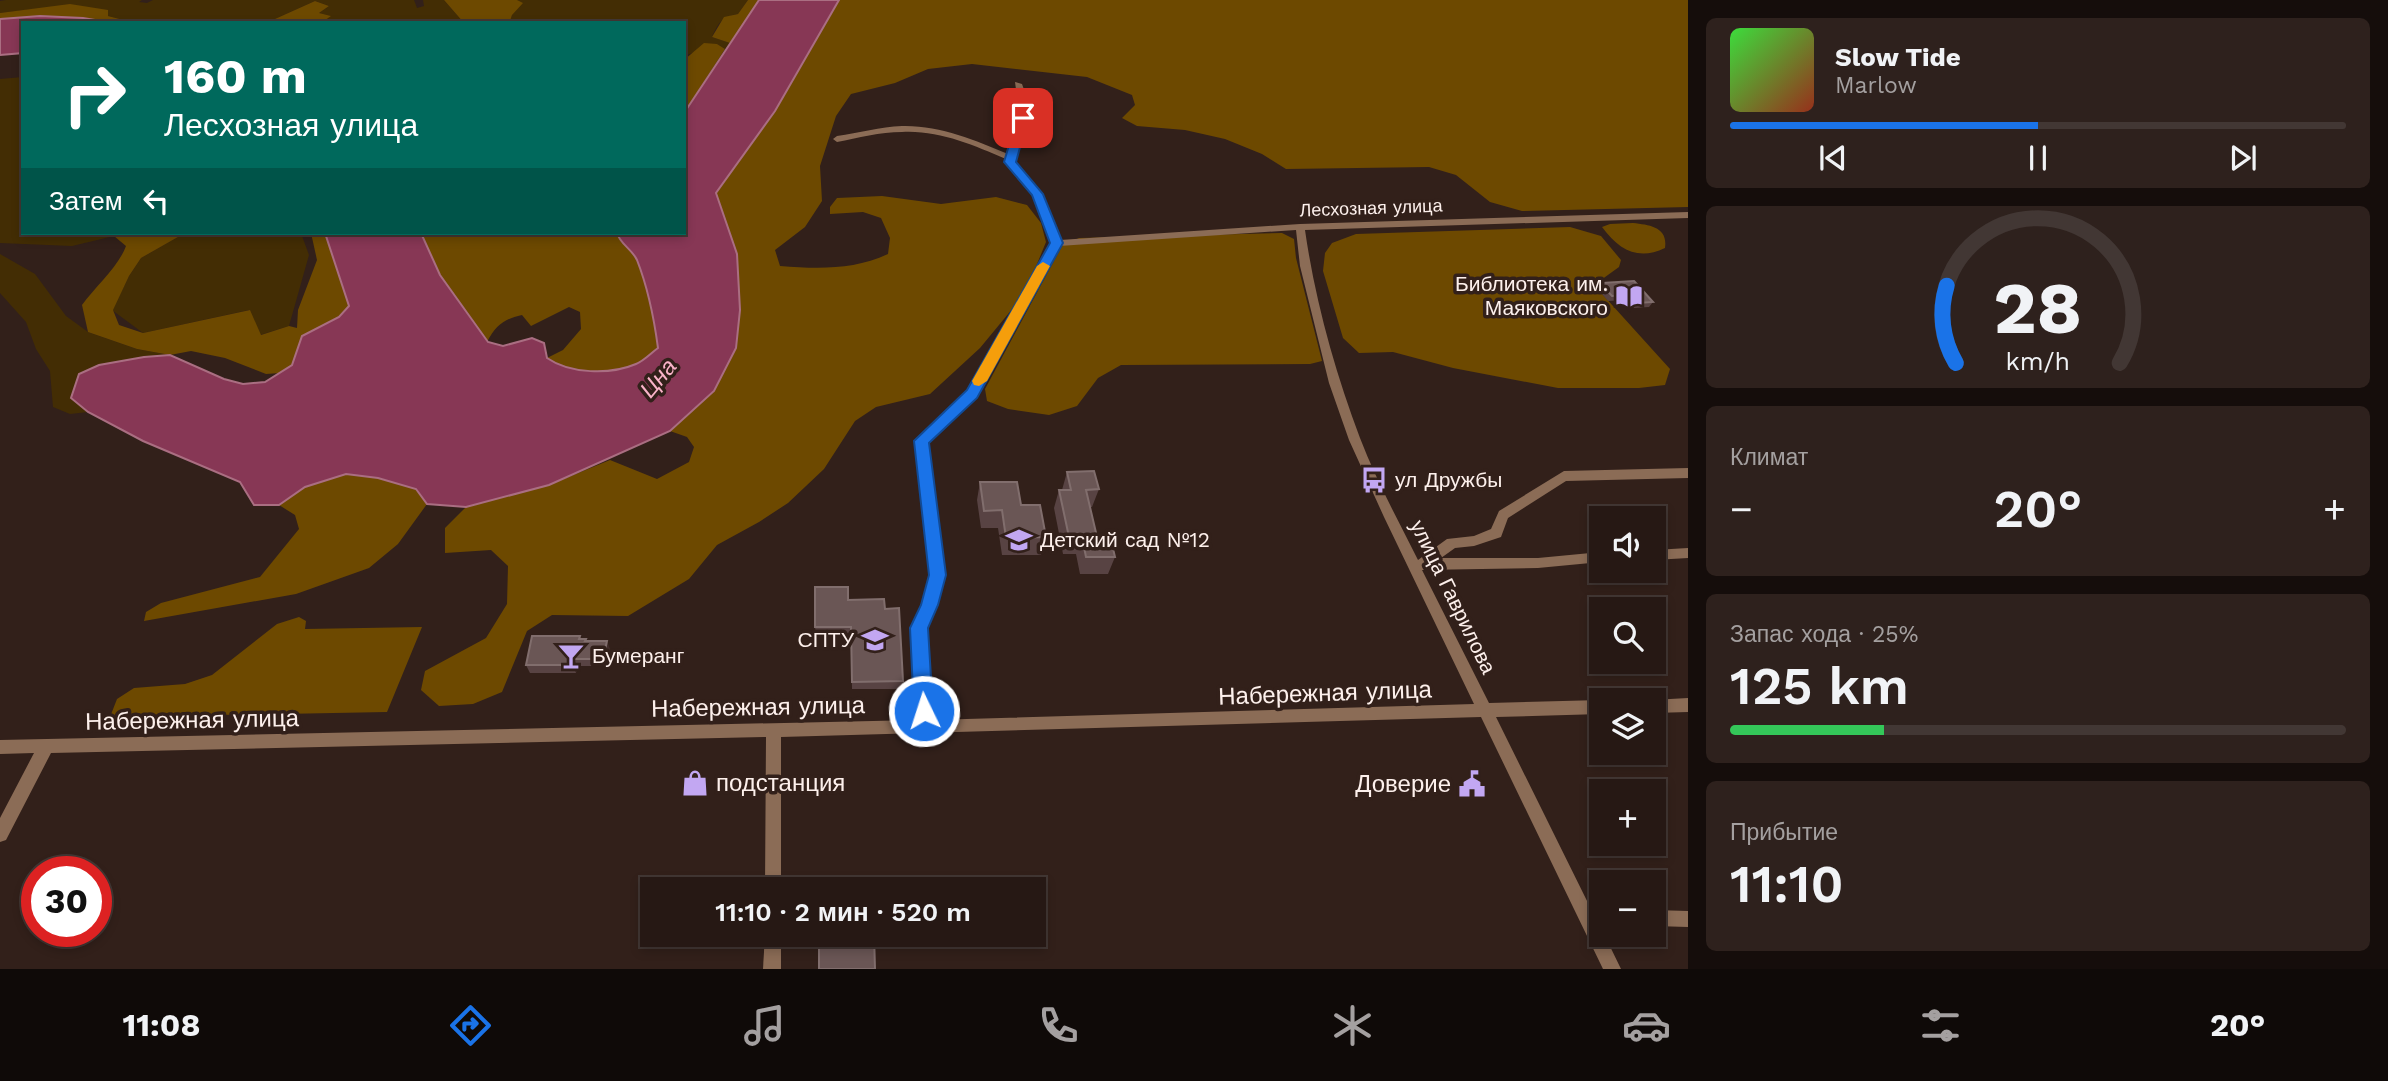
<!DOCTYPE html>
<html lang="ru">
<head>
<meta charset="utf-8">
<style>
	body { margin:0; font-family:"Work Sans",sans-serif; background:#2e211d; color:#f1f3f6; height:100vh; display:flex; flex-direction:column; font-size:26px; white-space:nowrap }
	* { box-sizing:border-box; margin:0 }
	p { font-size:23px; color:#a4a0a0 }
	.icon { flex:none; width:38px; height:38px; fill:none; stroke:currentColor; stroke-width:2; stroke-linecap:round; stroke-linejoin:round }
	.map { position:relative; flex:1; overflow:hidden }
	.drawer { display:flex; flex-direction:column; gap:18px; padding:18px; background:#150d0b; width:700px }
	.drawer>* { flex:none }
	.guide { position:absolute; left:21px; top:21px; width:665px; height:214px; border-radius:0px; box-shadow:0 4px 10px #0003,0 0 0 2px #423734; background:#00695c; color:#fff; overflow:hidden }
	.tools { position:absolute; left:1589px; top:506px; display:grid; gap:14px }
	.tools a { display:grid; place-items:center; width:77px; height:77px; border-radius:0px; background:#261814; box-shadow:0 4px 10px #0003,0 0 0 2px #423734; font-size:35px }
	.speed { position:absolute; left:21px; top:856px; display:flex; gap:14px; font-size:35px; font-weight:700; text-align:center }
	.speed>* { display:grid; place-content:center; width:91px; height:91px; border-radius:50%; background:#261814; box-shadow:0 4px 10px #0003,0 0 0 2px #423734; line-height:1 }
	.speed .limit { border:10px solid #d22; background:#fff; color:#111 }
	.pin { position:absolute; display:grid; place-items:center; width:60px; height:60px; color:#fff; margin:-30px; border-radius:14px; box-shadow:0 4px 10px #0006 }
	.me { position:absolute; width:77px; margin:-38px; rotate:356deg; stroke-linejoin:round; filter:drop-shadow(0 0 5px #0008) }
	.turn { display:flex; align-items:center; gap:24px; height:147px; padding:0 28px; font-size:32px }
	.turn .icon { width:91px; height:91px; stroke-width:2.5 }
	.turn b { display:block; font-size:49px; line-height:60px }
	.then { display:flex; align-items:center; height:66px; padding:0 28px; background:#0003; gap:14px; font-size:26px }
	.big { font-size:52px; font-weight:600; line-height:1.1 }
	.drawer .widget { flex:1; display:flex; flex-direction:column; justify-content:center; gap:10px; min-width:0; padding:0 24px; border-radius:10px; background:#2e211d }
	.drawer .dial { align-items:center; gap:0 }
	.dial svg { height:182px; overflow:visible; fill:none; stroke:#423734; stroke-width:7; stroke-linecap:round; text-anchor:middle }
	.dial text { fill:#f1f3f6; stroke:none }
	.song { display:flex; align-items:center; gap:21px }
	.cover { width:84px; height:84px; border-radius:10px; background:linear-gradient(135deg,hsl(120 70% 55%),hsl(10 70% 35%)) }
	.played { height:7px; border-radius:4px; background:linear-gradient(90deg,#1a73e8 50%,#423734 50%) }
	.keys { display:flex; justify-content:space-around; direction:ltr }
	.heat { display:flex; justify-content:space-between; align-items:center; font-size:38px; direction:ltr }
	.charge { height:10px; border-radius:5px; background:linear-gradient(90deg,#34c759 25%,#423734 0) }
	.trip { position:absolute; left:640px; top:877px; width:406px; height:70px; border-radius:0px; background:#261814; box-shadow:0 4px 10px #0003,0 0 0 2px #423734; font-weight:600; line-height:70px; text-align:center }
	.menu { display:flex; height:112px; justify-content:space-around; align-items:center; background:#0f0a08; color:#a4a0a0 }
	.menu .icon { width:49px; height:49px }
	.menu .active { color:#1a73e8 }
	.menu b { font-size:32px; color:#f1f3f6 }
	main { display:flex; flex:1; min-height:0 }
	.map>svg:first-child { display:block }
	.green { fill:#432d04 }
	.forest { fill:#6d4900 }
	.water { fill:#873755; stroke:#aa6e82; stroke-width:2 }
	.lines { fill:none; stroke-linecap:round; stroke-linejoin:round }
	.minor { fill:#8b6c56; fill-rule:evenodd }
	.wall { fill:#584343 }
	.shaded-wall { fill:#422d2b }
	.building { fill:#6a5655; stroke:#816e6d; stroke-width:2 }
	.route { fill:#1a73e8; stroke:#114b97; stroke-width:2 }
	.slow { fill:#f59e0b }
	.labels { text-anchor:middle; stroke-width:7; stroke-linejoin:round; paint-order:stroke }
	.far-street-label { font-size:18px; fill:#fdf0ec; stroke:#32201a }
	.poi-label { font-size:21px; fill:#fdf0ec; stroke:#32201a; text-anchor:start }
	.street-label { font-size:21px; fill:#fdf0ec; stroke:#32201a }
	.water-label { font-size:23px; font-style:italic; fill:#fab3c9; stroke:#32201a }
	.near-street-label { font-size:24px; fill:#fdf0ec; stroke:#32201a }
	.near-poi-label { font-size:24px; fill:#fdf0ec; stroke:#32201a; text-anchor:start }
</style>
</head>
<body>
<main>
<div class="map">
<svg width="1688" height="969" viewBox="0 0 1688 969">
	<rect width="100%" height="100%" fill="#32201a"/>
	<g class="green">
		<path d="M6,0H142L139,2L147,3L153,0H414L417,8L424,6L423,0H444L464,23H321L330,16L319,13L329,6L315,1L266,23H135L108,16L34,9L0,13V1Z"/>
		<path d="M511,0H748L738,14C722,17 718,23 712,37L730,43L725,49L717,44L687,55L684,60V23H554L543,19L510,21L517,0Z"/>
		<path d="M23,77V233H120L114,236L72,246L0,243V79Z"/>
		<path d="M185,233H301L309,255L289,326L260,335L249,310L143,333L112,310L129,276L141,258Z"/>
		<path d="M0,254L35,274L66,316L88,332L137,349L170,355L144,357L71,397L88,412L70,414L53,407L50,371L36,349L26,322L0,293Z"/>
	</g>
	<g class="forest">
		<path d="M444,0H517L523,3L512,15L510,21C528,23 535,17 554,23H464Z"/>
		<path d="M748,0H759L730,43L712,37L724,17L738,14Z"/>
		<path d="M839,0H1688V207L1522,211L1490,202L1456,175L1429,167L1286,169L1262,154L1225,139L1185,130L1137,126L1122,118L1135,105L1132,95L1087,77L972,64L928,69L895,83L851,94L836,116L820,166L822,201L805,227L775,250L780,266C819,269 853,270 888,254L890,238L881,218L863,212L830,214V207L837,198L882,196L941,204L996,197L1027,205L1041,223L1046,242L1035,269L1013,308L980,348L930,394L876,407L855,421L824,469L788,503L759,522L717,545L689,579L628,616L552,615L527,631L502,692L473,704L439,706L421,690L425,671L486,638L507,604L508,566L491,550L445,553V528L466,507L549,485L610,460L657,479L689,462L694,447L687,437L670,431L714,391L737,254L716,193L775,111Z"/>
		<path d="M315,1L329,6L319,13L331,16L321,23H266Z"/>
		<path d="M70,4L108,10V16L135,23L40,16L0,19V13Z"/>
		<path d="M704,43L717,44L725,49L684,113V60Z"/>
		<path d="M1633,223C1650,225 1668,227 1665,248C1638,261 1619,250 1602,227L1610,224Z"/>
		<path d="M1570,227L1601,236L1621,260L1619,267L1594,285L1670,369L1665,385L1639,388H1558L1453,368L1393,352L1359,353L1343,338L1323,271L1325,253L1332,243L1356,234Z"/>
		<path d="M120,233H185L141,258L129,276L113,310L119,325L143,333L250,310L261,335L289,326L297,328L298,310L317,260L311,233H325L349,306L339,317L302,336L292,365L280,373L266,374L225,358L191,351L170,355L137,349L88,332L82,305C95,287 119,266 126,246L114,236Z"/>
		<path d="M421,233H617C620,244 633,249 637,260C648,288 654,318 658,348C651,353 644,361 636,364C610,376 570,374 547,358L563,350L581,329L580,312L569,307L531,326L522,315C504,319 496,325 487,342L440,275Z"/>
		<path d="M1282,233L1294,239L1296,258L1322,361L1310,364L1121,365L1098,378L1077,406L1049,415L1008,409L987,401L985,389L1062,246L1079,238Z"/>
		<path d="M345,474L378,478L416,489L427,504L398,544L369,568L296,594L144,621L146,612L161,603L260,577L299,529L295,515L279,505L305,487Z"/>
		<path d="M299,617L306,621L305,629L422,627L387,712L110,717L117,699L134,688L185,684L212,675L277,624Z"/>
	</g>
	<g class="water">
		<path d="M759,0H839L775,111L716,193L737,254L740,310L736,348L714,391L670,431L549,485L466,507L427,504L416,489L378,478L346,474L305,487L279,505H254L240,482L143,441L88,412L71,398L79,374L99,365L144,357L170,355L224,379L243,384L265,382L292,365L302,336L339,317L349,306L325,233H421L440,275L488,342L503,346L532,338L544,343L547,358C570,374 610,375 636,364C644,361 651,353 658,348C654,318 648,288 637,260C632,249 620,244 617,233H684V113Z"/>
		<path d="M40,16L83,18L113,23H23V53L0,55V19Z"/>
	</g>
	<g class="lines">
		<g class="minor">
			<path d="M1015,82L1022,84C1033,110 1023,136 1015,162L1042,194L1060,240L1300,224L1688,212V218L1305,230C1315,300 1335,372 1360,438C1376,480 1398,520 1418,560L1447,539L1474,536L1491,529L1499,511L1564,471L1688,468V478L1566,481L1508,518L1501,537L1474,546L1455,548L1441,558H1538L1601,552V562L1538,568L1422,570L1489,703L1601,700V714L1496,717L1591,909H1601V925H1599L1601,934H1604L1621,969H1603L1481,717L781,737V889H765L766,737L51,753L6,840L0,842V818L34,753L0,754V740L917,720L912,629L922,605L930,575L916,441L968,391L1051,243L1033,195L1007,164L1006,159C973,145 939,130 902,132C880,132 858,138 837,142L833,139L837,136C859,133 880,127 902,126C939,125 975,140 1008,154L1019,112ZM1296,230L1300,266L1329,383L1349,440L1384,517L1474,704L932,720L926,629L936,605L944,575L928,442L976,397L1059,246Z"/>
			<path d="M1688,548V558L1654,560V550Z"/>
			<path d="M1688,698V712L1654,713V700H1652Z"/>
			<path d="M1654,910L1688,911V927L1654,926Z"/>
			<path d="M765,934H781V969H763Z"/>
		</g>
	</g>
	<g class="wall">
		<path d="M1600,283L1653,302L1649,307L1634,308L1627,300L1608,301L1596,287Z"/>
		<path d="M1067,472L1099,489L1092,507H1090L1097,537L1115,557L1108,574H1080L1076,554H1063L1054,508L1059,490H1062Z"/>
		<path d="M980,482L1046,537L1041,555H1002L998,528H981L977,500Z"/>
		<path d="M848,600L885,609L903,681L902,689H852L851,635H816L815,627Z"/>
		<path d="M580,636L581,639H586L587,641L610,649L607,666H577L576,673H530L526,665Z"/>
	</g>
	<g class="shaded-wall">
		<path d="M607,641L610,649L607,666L603,659Z"/>
		<path d="M574,659L577,666L576,673L572,665Z"/>
	</g>
	<g class="building">
		<path d="M1634,281L1653,302L1638,303L1631,295L1612,296L1600,283Z"/>
		<path d="M1094,471L1099,489L1086,490L1097,537L1110,536L1115,557H1086L1082,537H1069L1059,490H1071L1067,472Z"/>
		<path d="M980,482H1017L1021,505H1040L1046,537L1006,538L1002,510L984,511Z"/>
		<path d="M815,587H848V600L884,599L885,609L899,608L903,681L852,682L851,627H815Z"/>
		<path d="M532,636H580L579,639H586L585,641H607L603,659H574L572,665H526Z"/>
		<path d="M819,934H874L875,969H819Z"/>
	</g>
	<path class="route" d="M1023,115L1028,118L1016,162L1043,194L1063,243L977,398L929,443L946,575L938,605L928,628L933,711L931,718L924,720L917,718L914,711L910,628L921,605L929,575L914,441L967,390L1050,243L1032,195L1004,162L1017,118Z"/>
	<path class="slow" d="M1043,262L1050,266L987,381L979,386L974,385L972,381L1037,266Z"/>
	<defs>
		<g id="library-bare" transform="scale(2.1)"><path d="M-6-4Q-3-5.5-.7-3.5V5Q-3 3-6 4ZM6-4Q3-5.5 .7-3.5V5Q3 3 6 4Z" fill="#c2a7f2" stroke="#32201a" stroke-width="2.5" paint-order="stroke"/></g>
		<g id="bus-bare" transform="scale(2.1)"><path d="M-5-6H5V4H4V6H2V4H-2V6H-4V4H-5ZM-3.5-4V0h7V-4ZM-3.5 1.2v1.5H-2V1.2ZM2 1.2v1.5H3.5V1.2Z" fill="#c2a7f2" stroke="#32201a" stroke-width="2.5" paint-order="stroke"/></g>
		<g id="school-bare" transform="scale(2.1)"><path d="M0-5L7-2L0 1L-7-2ZM-4 1L0 2.5L4 1V4Q0 6-4 4Z" fill="#c2a7f2" stroke="#32201a" stroke-width="2.5" paint-order="stroke"/></g>
		<g id="university-bare" transform="scale(2.1)"><path d="M0-5L7-2L0 1L-7-2ZM-4 1L0 2.5L4 1V4Q0 6-4 4Z" fill="#c2a7f2" stroke="#32201a" stroke-width="2.5" paint-order="stroke"/></g>
		<g id="bar-bare" transform="scale(2.1)"><path d="M-6-5H6L.8 .8V4.5H3.5V6h-7V4.5H-.8V.8Z" fill="#c2a7f2" stroke="#32201a" stroke-width="2.5" paint-order="stroke"/></g>
		<g id="shop-bare" transform="scale(2.1)"><path d="M-5-2.5h2.3a2.7 3.5 0 0 1 5.4 0H5L5.5 6h-11ZM-1.5-2.5h3a1.5 2.3 0 0 0-3 0Z" fill="#c2a7f2" stroke="#32201a" stroke-width="2.5" paint-order="stroke"/></g>
		<g id="civic-bare" transform="scale(2.1)"><path d="M-.6-6.5H3V-4.5H.6V-3L4-1V1h2V6H-6V1h2V-1L-.6-3ZM-1.2 2.5V6h2.4V2.5Z" fill="#c2a7f2" stroke="#32201a" stroke-width="2.5" paint-order="stroke"/></g>
	</defs>
	<g fill-rule="evenodd">
		<use href="#library-bare" x="1629" y="296"/>
		<use href="#bus-bare" x="1374" y="480"/>
		<use href="#school-bare" x="1019" y="540"/>
		<use href="#university-bare" x="875" y="640"/>
		<use href="#bar-bare" x="571" y="656"/>
		<use href="#shop-bare" x="695" y="783"/>
		<use href="#civic-bare" x="1472" y="784"/>
	</g>
	<g class="labels">
		<g class="far-street-label">
			<text transform="translate(1371 208) rotate(-2)" y="6">Лесхозная улица</text>
		</g>
		<g class="poi-label">
			<text x="1608" y="291" text-anchor="end">Библиотека им.<tspan x="1608" dy="24">Маяковского</tspan></text>
			<text x="1395" y="487">ул Дружбы</text>
			<text x="1040" y="547">Детский сад №12</text>
			<text x="854" y="647" text-anchor="end">СПТУ</text>
			<text x="592" y="663">Бумеранг</text>
		</g>
		<g class="street-label">
			<text transform="translate(1453 597) rotate(64)" y="7">улица Гаврилова</text>
		</g>
		<g class="water-label">
			<text transform="translate(658 378) rotate(-50)" y="8">Цна</text>
		</g>
		<g class="near-street-label">
			<text transform="translate(1325 693) rotate(-2)" y="8">Набережная улица</text>
			<text transform="translate(758 707) rotate(-1)" y="8">Набережная улица</text>
			<text transform="translate(192 720) rotate(-1)" y="8">Набережная улица</text>
		</g>
		<g class="near-poi-label">
			<text x="716" y="791">подстанция</text>
			<text x="1451" y="792" text-anchor="end">Доверие</text>
		</g>
	</g>
</svg>
<div class="tools">
<a><svg class="icon" aria-label="sound" viewBox="0 0 24 24"><path d="M4 9h4l5-4v14l-5-4H4zM17 9q2 3 0 6"/></svg></a>
<a><svg class="icon" aria-label="search" viewBox="0 0 24 24"><circle cx="10" cy="10" r="6"/><path d="M15 15l6 6"/></svg></a>
<a><svg class="icon" aria-label="layers" viewBox="0 0 24 24"><path d="M12 4l9 5-9 5-9-5zM3 14l9 5 9-5"/></svg></a>
<a>+</a>
<a>−</a>
</div>
<div class="speed"><div class="limit">30</div></div>
<div class="pin" style="left:1023px;top:118px;background:#d93025"><svg class="icon" aria-label="arrive" viewBox="0 0 24 24"><path d="M6 21V4h12l-3 4 3 4H6"/></svg></div>
<svg class="me" style="left:924px;top:711px" viewBox="-20 -20 40 40"><circle r="17" fill="#1a73e8" stroke="#fff" stroke-width="3"/><path d="M0-11L8 9 0 5-8 9z" fill="#fff"/></svg>
<div class="trip">11:10 · 2 мин · 520 m</div>
<div class="guide">
<div class="turn"><svg class="icon" aria-label="right" viewBox="0 0 24 24"><path d="M7 20v-9h11M14 6l5 5-5 5"/></svg><div><b>160 m</b>Лесхозная улица</div></div>
<div class="then">Затем<svg class="icon" aria-label="left" viewBox="0 0 24 24"><path d="M17 20v-9H6M10 6l-5 5 5 5"/></svg></div>
</div>
</div>
<section class="drawer">
<div class="widget">
<div class="song"><i class="cover"></i><div><b>Slow Tide</b><p>Marlow</p></div></div>
<div class="played"></div>
<div class="keys"><svg class="icon" aria-label="previous" viewBox="0 0 24 24"><path d="M18 5L8 12l10 7zM5 5v14"/></svg><svg class="icon" aria-label="pause" viewBox="0 0 24 24"><path d="M8 5v14M16 5v14"/></svg><svg class="icon" aria-label="next" viewBox="0 0 24 24"><path d="M6 5l10 7-10 7zM19 5v14"/></svg></div>
</div>
<div class="widget dial"><svg viewBox="0 0 100 80">
<path d="M14 69A42 42 0 1 1 86 69"/>
<path d="M14 69A42 42 0 0 1 10 35" stroke="#1a73e8"/>
<text x="50" y="56" font-size="32" font-weight="700">28</text>
<text x="50" y="72" font-size="11">km/h</text>
</svg></div>
<div class="widget"><p>Климат</p>
<div class="heat"><a>−</a><b class="big">20°</b><a>+</a></div>
</div>
<div class="widget"><p>Запас хода · 25%</p><b class="big">125 km</b><div class="charge"></div></div>
<div class="widget"><p>Прибытие</p><b class="big">11:10</b></div>
</section>
</main>
<nav class="menu">
<b>11:08</b>
<svg class="icon active" aria-label="directions" viewBox="0 0 24 24"><path d="M12 3l9 9-9 9-9-9zM9 14v-3h6M13 9l2 2-2 2"/></svg>
<svg class="icon" aria-label="music" viewBox="0 0 24 24"><path d="M9 18V5l10-2v13"/><circle cx="6" cy="18" r="3"/><circle cx="16" cy="16" r="3"/></svg>
<svg class="icon" aria-label="phone" viewBox="0 0 24 24"><path d="M5 4h4l2 5-3 2q2 4 5 5l2-3 5 2v4C11 20 4 13 5 4z"/></svg>
<svg class="icon" aria-label="climate" viewBox="0 0 24 24"><path d="M12 3v18M4 7l16 10M4 17L20 7"/></svg>
<svg class="icon" aria-label="car" viewBox="0 0 24 24"><path d="M5 17H2v-5l4-1 3-4h7l3 4 3 1v5h-3M9 17h6M6 11h13"/><circle cx="7" cy="17" r="2"/><circle cx="17" cy="17" r="2"/></svg>
<svg class="icon" aria-label="filters" viewBox="0 0 24 24"><path d="M4 7h16M4 17h16"/><circle cx="9" cy="7" r="2"/><circle cx="15" cy="17" r="2"/></svg>
<b>20°</b>
</nav>
</body>
</html>
